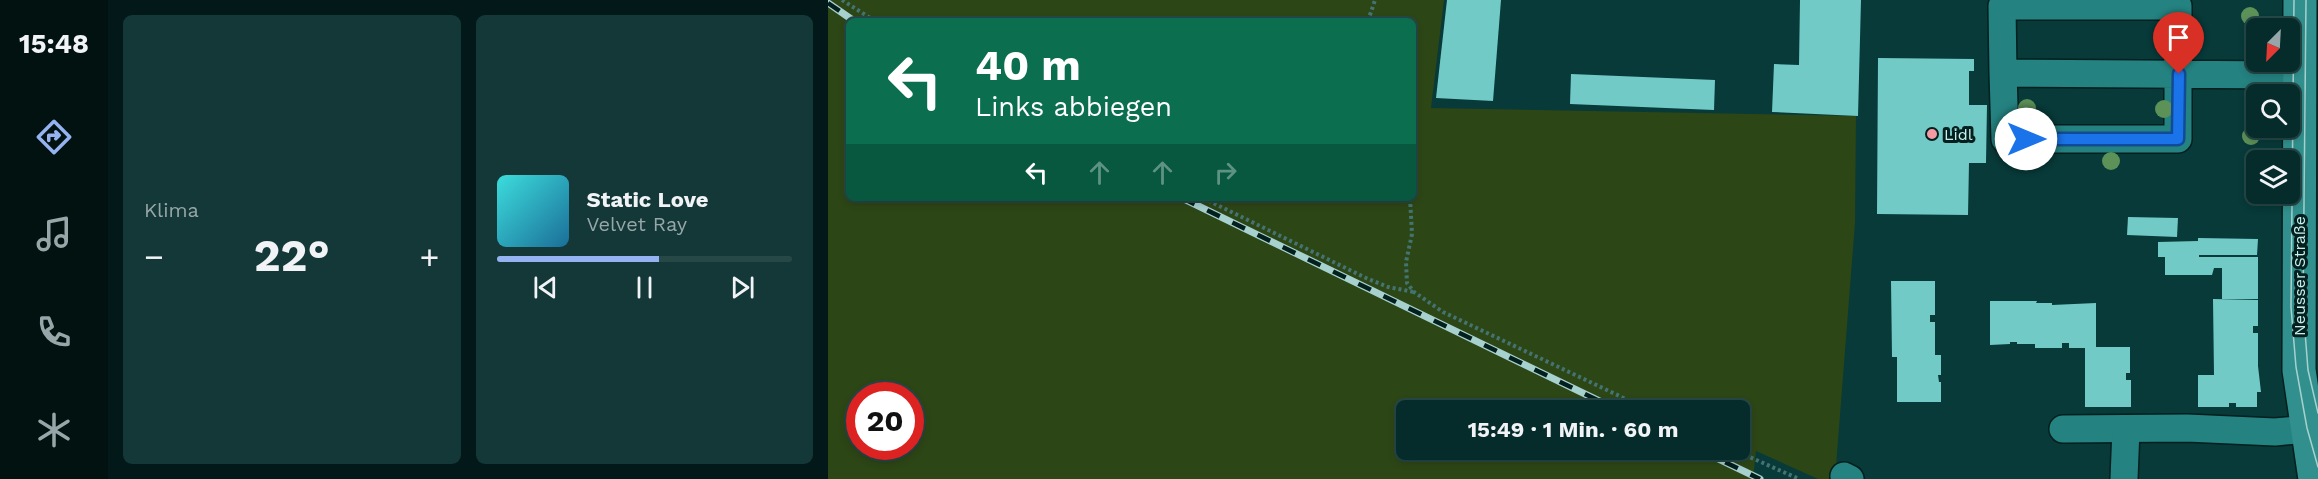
<!DOCTYPE html>
<html lang="de">
<head>
<meta charset="utf-8">
<style>
	body { margin:0; font-family:"Work Sans",sans-serif; background:#133837; color:#f1f3f6; height:100vh; display:flex; flex-direction:column; font-size:22px; white-space:nowrap }
	* { box-sizing:border-box; margin:0 }
	p { font-size:20px; color:#97a7a9 }
	.icon { flex:none; width:33px; height:33px; fill:none; stroke:currentColor; stroke-width:2; stroke-linecap:round; stroke-linejoin:round }
	.map { position:relative; flex:1; overflow:hidden }
	.panel { display:flex; flex-direction:column; gap:15px; padding:15px; background:#031818; width:720px }
	.panel>* { flex:none }
	.hud { position:absolute; left:18px; top:18px; width:570px; height:183px; border-radius:9px; box-shadow:0 3px 9px #0003,0 0 0 2px #264847; background:#0b6e4f; color:#fff; overflow:hidden }
	.needle { width:39px; rotate:204deg }
	.controls { position:absolute; left:1418px; top:18px; display:grid; gap:12px }
	.controls a { display:grid; place-items:center; width:54px; height:54px; border-radius:9px; background:#052c2b; box-shadow:0 3px 9px #0003,0 0 0 2px #264847; font-size:30px }
	.speed { position:absolute; left:18px; top:382px; display:flex; gap:12px; font-size:30px; font-weight:700; text-align:center }
	.speed>* { display:grid; place-content:center; width:78px; height:78px; border-radius:50%; background:#052c2b; box-shadow:0 3px 9px #0003,0 0 0 2px #264847; line-height:1 }
	.speed .limit { border:9px solid #d22; background:#fff; color:#111 }
	.pin { position:absolute; display:grid; place-items:center; width:51px; height:51px; color:#fff; margin:-62px -26px; border-radius:50% 50% 50% 0; rotate:-45deg; box-shadow:0 0 6px #0007 }
	.pin .icon { rotate:45deg }
	.me { position:absolute; width:66px; margin:-33px; rotate:90deg; stroke-linejoin:round; filter:drop-shadow(0 0 4px #0008) }
	.turn { display:flex; align-items:center; gap:21px; height:126px; padding:0 30px; font-size:27px }
	.turn .icon { width:78px; height:78px; stroke-width:2.5 }
	.turn b { display:block; font-size:42px; line-height:51px }
	.lanes { display:flex; align-items:center; height:57px; padding:0 30px; background:#0003; justify-content:center; gap:30px; direction:ltr }
	.lanes .off { opacity:.35 }
	.big { font-size:45px; font-weight:700; line-height:1.1 }
	.panel .widget { flex:1; display:flex; flex-direction:column; justify-content:center; gap:9px; min-width:0; padding:0 21px; border-radius:9px; background:#133837 }
	.song { display:flex; align-items:center; gap:18px }
	.cover { width:72px; height:72px; border-radius:9px; background:linear-gradient(135deg,hsl(180 70% 55%),hsl(200 70% 35%)) }
	.played { height:6px; border-radius:3px; background:linear-gradient(90deg,#95b2f1 55%,#264847 55%) }
	.keys { display:flex; justify-content:space-around; direction:ltr }
	.heat { display:flex; justify-content:space-between; align-items:center; font-size:33px; direction:ltr }
	.panel .tiles { flex:1; display:grid; gap:15px; grid-template-columns:repeat(2,1fr) }
	.trip { position:absolute; left:568px; top:400px; width:354px; height:60px; border-radius:9px; background:#052c2b; box-shadow:0 3px 9px #0003,0 0 0 2px #264847; font-weight:700; line-height:60px; text-align:center }
	main { display:flex; flex:1; min-height:0 }
	.tab-bar { display:flex; flex-direction:column; width:108px; justify-content:space-around; align-items:center; background:#021211; color:#97a7a9 }
	.tab-bar .icon { width:42px; height:42px }
	.tab-bar .current { color:#95b2f1 }
	.tab-bar b { font-size:27px; color:#f1f3f6 }
	.map>svg:first-child { display:block }
	.green { fill:#2d4616; fill-rule:evenodd }
	.building { fill:#72cac6 }
	.lines { fill:none; stroke-linecap:round; stroke-linejoin:round }
	.minor-casing { stroke:#031f1e; stroke-width:30 }
	.major-casing { stroke:#031f1e; stroke-width:36 }
	.path { stroke:#447472; stroke-width:4; stroke-dasharray:3 3; stroke-linecap:butt }
	.minor { stroke:#248280; stroke-width:27 }
	.major { stroke:#31908d; stroke-width:33 }
	.tram { stroke:#a6d1cf; stroke-width:1.5 }
	.rail-casing { stroke:#a6d1cf; stroke-width:7 }
	.rail { stroke:#031f1e; stroke-width:4.5; stroke-dasharray:14; stroke-linecap:butt }
	.tree { fill:#5c9158 }
	.route-casing { stroke:#114b97; stroke-width:15 }
	.route { stroke:#1a73e8; stroke-width:10 }
	.poi-dot { fill:#f49aa5; stroke:#031f1e; stroke-width:2 }
	.labels { text-anchor:middle; stroke-width:6; stroke-linejoin:round; paint-order:stroke }
	.poi-label { font-size:16px; fill:#c7f0ee; stroke:#031f1e; text-anchor:start }
	.street-label { font-size:16px; fill:#c7f0ee; stroke:#031f1e }
</style>
</head>
<body>
<main>
<nav class="tab-bar">
<b>15:48</b>
<svg class="icon current" aria-label="directions" viewBox="0 0 24 24"><path d="M12 3l9 9-9 9-9-9zM9 14v-3h6M13 9l2 2-2 2"/></svg>
<svg class="icon" aria-label="music" viewBox="0 0 24 24"><path d="M9 18V5l10-2v13"/><circle cx="6" cy="18" r="3"/><circle cx="16" cy="16" r="3"/></svg>
<svg class="icon" aria-label="phone" viewBox="0 0 24 24"><path d="M5 4h4l2 5-3 2q2 4 5 5l2-3 5 2v4C11 20 4 13 5 4z"/></svg>
<svg class="icon" aria-label="climate" viewBox="0 0 24 24"><path d="M12 3v18M4 7l16 10M4 17L20 7"/></svg>
</nav>
<section class="panel">
<div class="tiles">
<div class="widget"><p>Klima</p>
<div class="heat"><a>−</a><b class="big">22°</b><a>+</a></div>
</div>
<div class="widget">
<div class="song"><i class="cover"></i><div><b>Static Love</b><p>Velvet Ray</p></div></div>
<div class="played"></div>
<div class="keys"><svg class="icon" aria-label="previous" viewBox="0 0 24 24"><path d="M18 5L8 12l10 7zM5 5v14"/></svg><svg class="icon" aria-label="pause" viewBox="0 0 24 24"><path d="M8 5v14M16 5v14"/></svg><svg class="icon" aria-label="next" viewBox="0 0 24 24"><path d="M6 5l10 7-10 7zM19 5v14"/></svg></div>
</div>
</div>
</section>
<div class="map">
<svg width="1490" height="479" viewBox="0 0 1490 479">
	<rect width="100%" height="100%" fill="#073a39"/>
	<path class="green" d="M0,0H616L603,108L1028,116L1027,223L1007,479H990L928,451L925,479H0ZM21,21H585V198H21ZM32,396H82V447H32ZM579,411H912V450H579Z"/>
	<g class="building">
		<path d="M619,0H673L665,101L608,98Z"/>
		<path d="M972,0H1033L1030,116L944,112L946,64L971,65Z"/>
		<path d="M1050,58L1146,59V71H1141V105H1159L1158,163H1141L1140,215L1049,214Z"/>
		<path d="M743,74L887,80L886,110L742,104Z"/>
		<path d="M1300,217L1350,218L1349,237L1299,235Z"/>
		<path d="M1370,238L1430,239L1429,255H1371V257H1430V299H1394V268H1386L1384,275H1337V257H1330V242L1370,241Z"/>
		<path d="M1063,281H1107V315H1102V322H1107V355H1113V375H1110L1111,382H1113V402H1069V357H1064Z"/>
		<path d="M1385,299L1430,300V326H1425V333H1430V366L1433,392H1429V407H1408V403H1401V407H1370V375H1386Z"/>
		<path d="M1162,301H1209L1208,303H1224V305L1268,303V347H1302V373H1298V380H1303V407H1257V348H1241V343H1234V348H1207V344H1189V342H1182V344L1162,345Z"/>
	</g>
	<g class="lines">
		<g class="minor-casing">
			<g id="minor">
				<path d="M1175,73L1174,6H1350V139H1177L1175,73L1471,75"/>
				<path d="M1235,429L1359,428L1447,432L1480,429"/>
				<path d="M1016,476L1022,479"/>
				<path d="M1296,479L1298,429"/>
			</g>
		</g>
		<g class="major-casing">
			<path id="major" d="M1472,0L1471,370L1487,479"/>
		</g>
		<g class="path">
			<path d="M14,0L47,21"/>
			<path d="M540,21L547,0"/>
			<path d="M375,198L538,278L560,287L586,292"/>
			<path d="M582,198L584,234L578,262L579,283L586,292L615,312L823,411"/>
			<path d="M906,450L971,479"/>
		</g>
		<use href="#minor" class="minor"/>
		<use href="#major" class="major"/>
		<g class="tram">
			<path d="M1466,0L1463,307L1468,367L1479,428L1490,467"/>
			<path d="M1478,0L1475,306L1480,370L1490,413"/>
		</g>
		<g class="rail-casing">
			<g id="rail">
				<path d="M0,3L26,21"/>
				<path d="M354,198L792,411"/>
				<path d="M872,450L932,479"/>
			</g>
		</g>
		<use href="#rail" class="rail"/>
	</g>
	<g class="tree">
		<circle cx="1422" cy="16" r="9"/>
		<circle cx="1199" cy="108" r="9"/>
		<circle cx="1336" cy="109" r="9"/>
		<circle cx="1423" cy="136" r="9"/>
		<circle cx="1283" cy="161" r="9"/>
	</g>
	<g class="lines">
		<g class="route-casing">
			<path id="route" d="M1198,139H1350L1351,74"/>
		</g>
		<use href="#route" class="route"/>
	</g>
	<circle class="poi-dot" cx="1104" cy="134" r="6"/>
	<g class="labels">
		<g class="poi-label">
			<text x="1116" y="140">Lidl</text>
		</g>
		<g class="street-label">
			<text transform="translate(1471 276) rotate(-90)" y="6">Neusser Straße</text>
		</g>
	</g>
</svg>
<div class="controls">
<a><svg class="needle" viewBox="-14 -14 28 28"><path d="M0-13l5 13h-10z" fill="#e53935"/><path d="M0 13l5-13h-10z" fill="#97a7a9"/></svg></a>
<a><svg class="icon" aria-label="search" viewBox="0 0 24 24"><circle cx="10" cy="10" r="6"/><path d="M15 15l6 6"/></svg></a>
<a><svg class="icon" aria-label="layers" viewBox="0 0 24 24"><path d="M12 4l9 5-9 5-9-5zM3 14l9 5 9-5"/></svg></a>
</div>
<div class="speed"><div class="limit">20</div></div>
<div class="pin" style="left:1351px;top:74px;background:#d93025"><svg class="icon" aria-label="arrive" viewBox="0 0 24 24"><path d="M6 21V4h12l-3 4 3 4H6"/></svg></div>
<svg class="me" style="left:1198px;top:139px" viewBox="-20 -20 40 40"><circle r="19" fill="#fff"/><path d="M0-13L10 11 0 6-10 11z" fill="#1a73e8"/></svg>
<div class="trip">15:49 · 1 Min. · 60 m</div>
<div class="hud">
<div class="turn"><svg class="icon" aria-label="left" viewBox="0 0 24 24"><path d="M17 20v-9H6M10 6l-5 5 5 5"/></svg><div><b>40 m</b>Links abbiegen</div></div>
<div class="lanes"><svg class="icon" aria-label="left" viewBox="0 0 24 24"><path d="M17 20v-9H6M10 6l-5 5 5 5"/></svg><svg class="icon off" aria-label="ahead" viewBox="0 0 24 24"><path d="M12 20V5M6 11l6-6 6 6"/></svg><svg class="icon off" aria-label="ahead" viewBox="0 0 24 24"><path d="M12 20V5M6 11l6-6 6 6"/></svg><svg class="icon off" aria-label="right" viewBox="0 0 24 24"><path d="M7 20v-9h11M14 6l5 5-5 5"/></svg></div>
</div>
</div>
</main>
</body>
</html>
